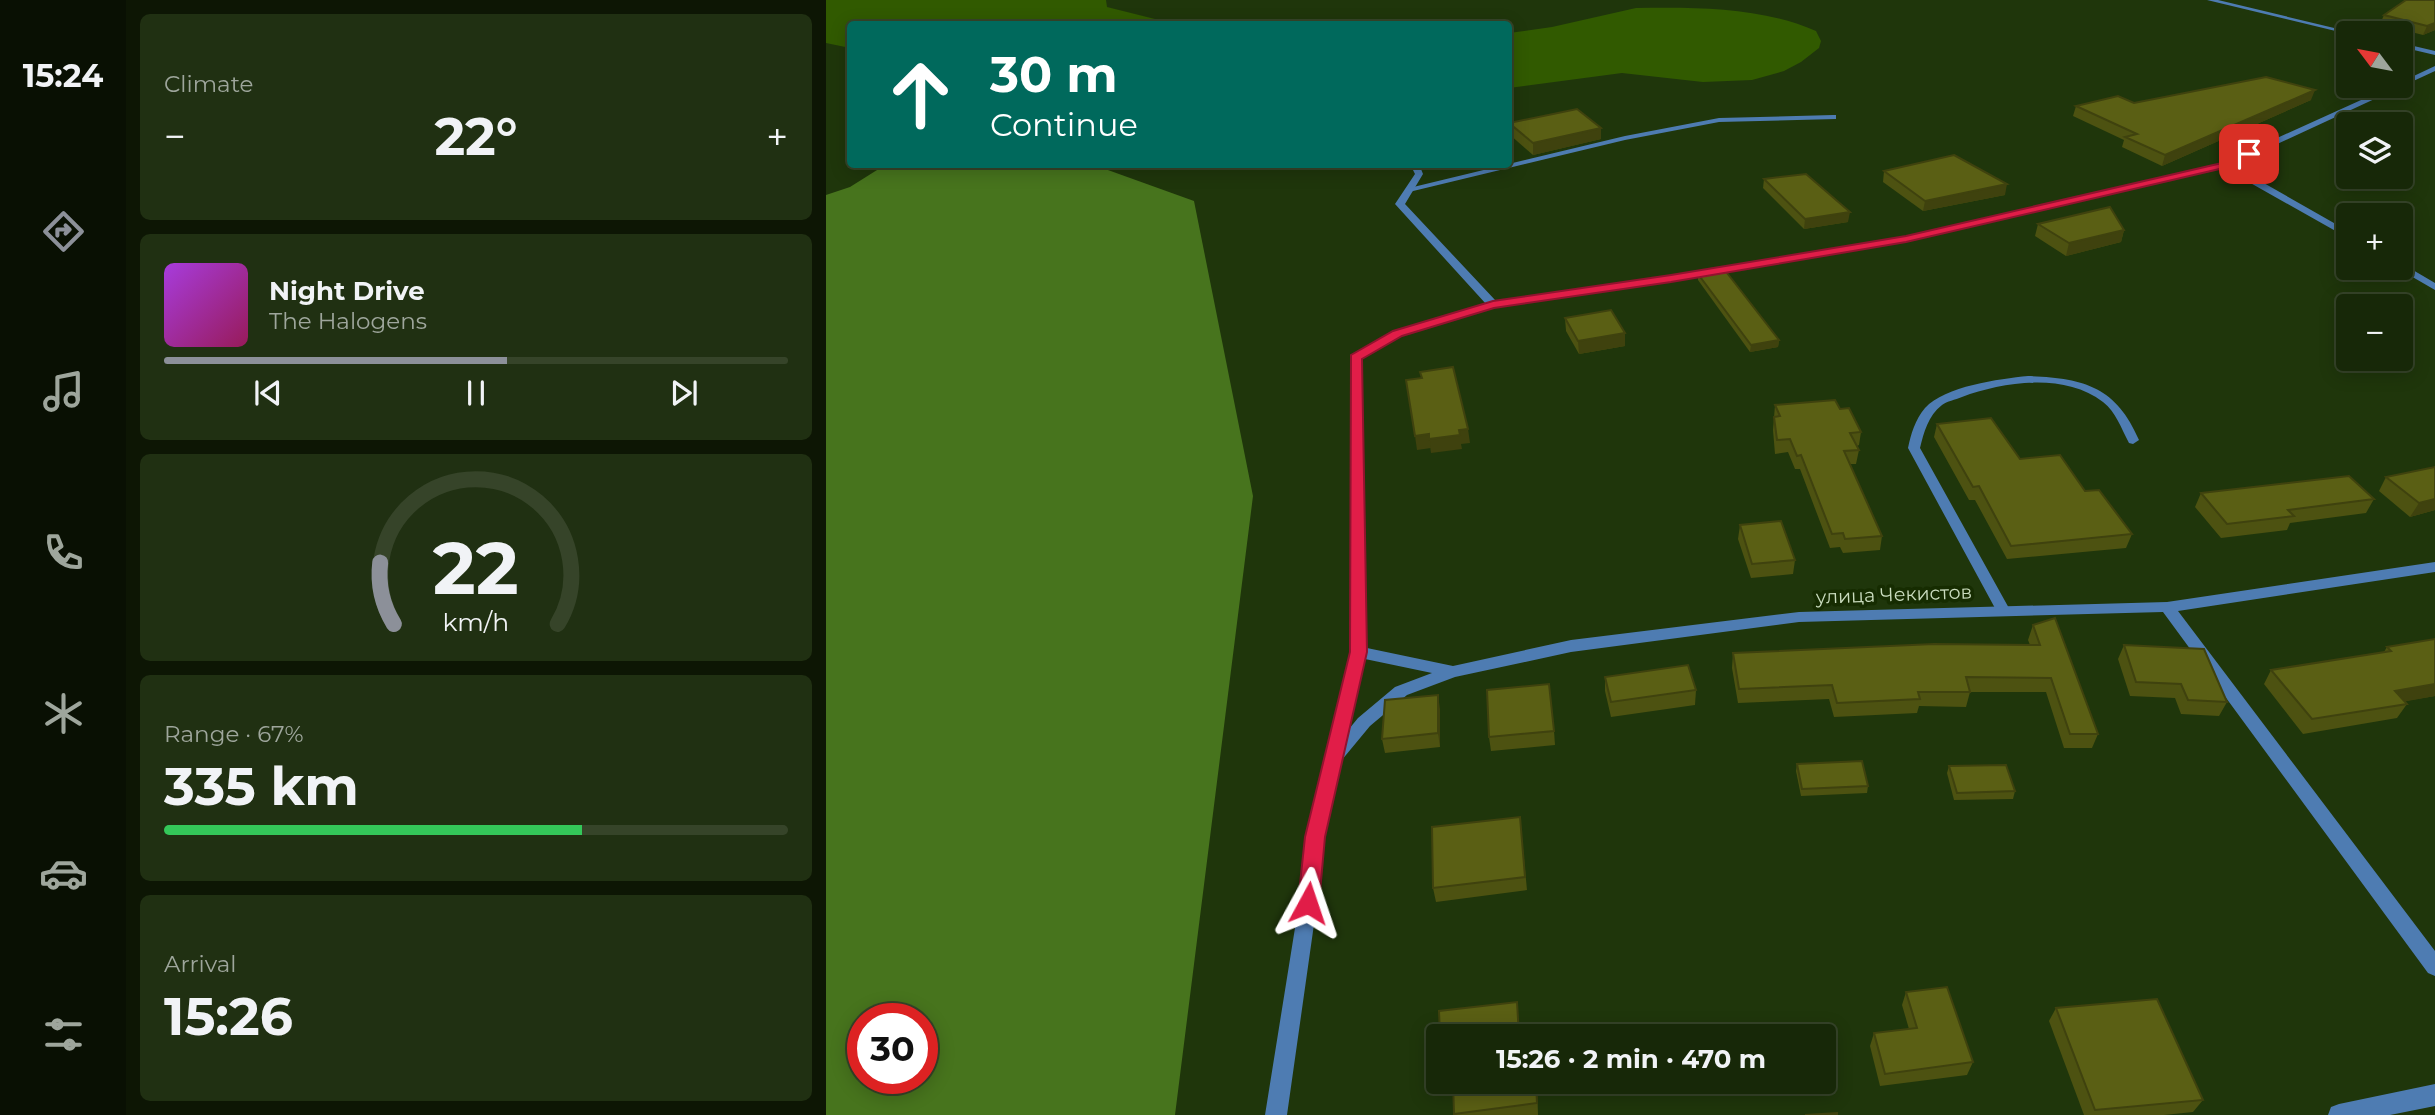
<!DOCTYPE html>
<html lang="en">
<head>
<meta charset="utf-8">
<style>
	body { margin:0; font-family:Montserrat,sans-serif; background:#203012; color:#f1f3f6; height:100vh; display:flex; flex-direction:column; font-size:26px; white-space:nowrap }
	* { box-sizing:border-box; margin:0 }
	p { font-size:23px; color:#9ea69c }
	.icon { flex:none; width:38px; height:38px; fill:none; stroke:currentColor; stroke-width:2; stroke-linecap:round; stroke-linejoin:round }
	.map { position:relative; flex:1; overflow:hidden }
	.sheet { display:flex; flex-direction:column; gap:14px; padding:14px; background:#0d1604; width:700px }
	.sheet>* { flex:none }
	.guide { position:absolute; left:21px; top:21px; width:665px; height:147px; border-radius:7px; box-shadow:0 4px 18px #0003,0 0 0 2px #364429; background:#00695c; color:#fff; overflow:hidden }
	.needle { width:46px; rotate:302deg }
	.buttons { position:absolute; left:1510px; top:21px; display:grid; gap:14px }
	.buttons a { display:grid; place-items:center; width:77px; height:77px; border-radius:7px; background:#172808; box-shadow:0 4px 18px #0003,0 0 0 2px #364429; font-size:35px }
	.speed { position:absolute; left:21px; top:1003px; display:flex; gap:14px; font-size:35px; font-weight:700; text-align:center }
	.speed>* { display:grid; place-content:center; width:91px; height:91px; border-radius:50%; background:#172808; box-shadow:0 4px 18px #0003,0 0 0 2px #364429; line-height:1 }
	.speed .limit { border:10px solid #d22; background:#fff; color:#111 }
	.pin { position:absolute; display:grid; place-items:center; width:60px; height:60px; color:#fff; margin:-30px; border-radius:14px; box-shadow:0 4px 10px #0006 }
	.me { position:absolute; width:77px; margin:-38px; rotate:5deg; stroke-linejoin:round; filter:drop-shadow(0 0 5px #0008) }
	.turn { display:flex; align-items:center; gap:24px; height:147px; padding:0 28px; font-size:32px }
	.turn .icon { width:91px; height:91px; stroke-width:2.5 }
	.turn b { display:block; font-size:49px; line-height:60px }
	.big { font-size:52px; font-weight:700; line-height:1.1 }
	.sheet .widget { flex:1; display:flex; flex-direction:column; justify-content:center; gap:10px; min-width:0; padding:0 24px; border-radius:10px; background:#203012 }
	.sheet .dial { align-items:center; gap:0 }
	.dial svg { height:182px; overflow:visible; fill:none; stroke:#364429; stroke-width:7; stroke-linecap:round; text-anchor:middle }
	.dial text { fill:#f1f3f6; stroke:none }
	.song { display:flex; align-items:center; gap:21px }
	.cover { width:84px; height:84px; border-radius:10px; background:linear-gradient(135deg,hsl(280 70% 55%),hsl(330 70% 35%)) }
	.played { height:7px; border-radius:4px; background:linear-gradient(90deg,#8c9099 55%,#364429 55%) }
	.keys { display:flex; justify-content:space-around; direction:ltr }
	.heat { display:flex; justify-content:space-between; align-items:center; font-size:38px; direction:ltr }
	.charge { height:10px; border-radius:5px; background:linear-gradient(90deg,#34c759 67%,#364429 0) }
	.trip { position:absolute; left:600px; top:1024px; width:410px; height:70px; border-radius:7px; background:#172808; box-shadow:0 4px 18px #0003,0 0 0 2px #364429; font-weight:700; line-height:70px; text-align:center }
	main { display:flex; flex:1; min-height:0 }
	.dock { display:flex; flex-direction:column; width:126px; justify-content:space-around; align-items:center; background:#091003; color:#9ea69c }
	.dock .icon { width:49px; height:49px }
	.dock .on { color:#8c9099 }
	.dock b { font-size:32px; color:#f1f3f6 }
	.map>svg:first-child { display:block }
	.green { fill:#315a00 }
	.forest { fill:#47741d; fill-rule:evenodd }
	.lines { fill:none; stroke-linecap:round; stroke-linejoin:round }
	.lane { fill:#4e7cb2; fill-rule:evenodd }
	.street { fill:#4e7cb2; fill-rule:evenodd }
	.wall { fill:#4d5211 }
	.shaded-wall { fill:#3f420e }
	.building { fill:#5a5f14; stroke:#3f420e; stroke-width:2 }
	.route { fill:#e11d48; stroke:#92132f; stroke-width:2 }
	.labels { text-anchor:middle; stroke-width:7; stroke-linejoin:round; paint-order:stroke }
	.street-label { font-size:19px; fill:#cadcbe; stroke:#162c01 }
</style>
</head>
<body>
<main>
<nav class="dock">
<b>15:24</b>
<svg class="icon on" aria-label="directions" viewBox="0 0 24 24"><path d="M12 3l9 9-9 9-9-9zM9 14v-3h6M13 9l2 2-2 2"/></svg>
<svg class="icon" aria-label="music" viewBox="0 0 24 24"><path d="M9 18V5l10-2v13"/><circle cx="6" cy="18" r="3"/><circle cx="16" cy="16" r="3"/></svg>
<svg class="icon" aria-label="phone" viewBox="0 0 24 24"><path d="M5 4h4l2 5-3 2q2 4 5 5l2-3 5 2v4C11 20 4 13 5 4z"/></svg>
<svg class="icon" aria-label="climate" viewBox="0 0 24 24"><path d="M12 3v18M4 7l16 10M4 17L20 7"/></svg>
<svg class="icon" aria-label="car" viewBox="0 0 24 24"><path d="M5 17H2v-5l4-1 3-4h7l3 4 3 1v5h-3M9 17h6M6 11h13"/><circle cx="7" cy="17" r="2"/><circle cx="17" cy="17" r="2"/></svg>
<svg class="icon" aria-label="filters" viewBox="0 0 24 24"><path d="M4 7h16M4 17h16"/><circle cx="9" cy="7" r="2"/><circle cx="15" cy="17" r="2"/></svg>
</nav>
<section class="sheet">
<div class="widget"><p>Climate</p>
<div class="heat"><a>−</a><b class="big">22°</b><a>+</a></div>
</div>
<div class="widget">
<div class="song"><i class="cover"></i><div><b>Night Drive</b><p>The Halogens</p></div></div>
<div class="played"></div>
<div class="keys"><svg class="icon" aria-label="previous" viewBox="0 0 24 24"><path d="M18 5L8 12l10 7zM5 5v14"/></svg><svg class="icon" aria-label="pause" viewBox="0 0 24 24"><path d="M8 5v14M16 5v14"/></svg><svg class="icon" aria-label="next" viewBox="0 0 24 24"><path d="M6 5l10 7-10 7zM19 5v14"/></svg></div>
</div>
<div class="widget dial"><svg viewBox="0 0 100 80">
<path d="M14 69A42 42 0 1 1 86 69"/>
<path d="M14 69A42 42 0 0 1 8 42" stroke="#8c9099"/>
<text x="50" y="56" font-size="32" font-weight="700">22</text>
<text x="50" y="72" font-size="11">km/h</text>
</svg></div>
<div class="widget"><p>Range · 67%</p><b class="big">335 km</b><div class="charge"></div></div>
<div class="widget"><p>Arrival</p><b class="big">15:26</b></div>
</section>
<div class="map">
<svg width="1609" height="1115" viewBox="0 0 1609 1115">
	<rect width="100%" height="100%" fill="#1f360b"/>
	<g class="green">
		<path d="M0,0H280L281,7L349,24H24V48L0,43Z"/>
		<path d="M810,8C869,7 935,7 990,31L995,41L993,48L975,62L958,71L926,80L877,82L796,73L683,88V33L726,27Z"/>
	</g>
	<path class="forest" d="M268,165L368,201L427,496L349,1115H0V195L24,187L59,165ZM37,1018H96V1078H37Z"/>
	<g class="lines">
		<g class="lane">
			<path d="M1381,0H1392L1529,33L1522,34Z"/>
			<path d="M1575,43L1609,51V55L1575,47Z"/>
			<path d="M1007,115H1010V119L893,122L799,140L583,192L579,189L799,136L893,118Z"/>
			<path d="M1202,376C1257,378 1290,386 1313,440L1307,444L1303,443C1295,428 1290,412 1277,402C1238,372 1177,382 1136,397C1129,400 1121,401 1116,405C1102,416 1098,432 1094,448L1184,610L1182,614H1172L1170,610L1082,448C1085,434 1089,420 1099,408C1119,386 1173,379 1202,376Z"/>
		</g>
		<g class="street">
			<path d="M1609,66V71L1406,165L1522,231V238L1398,168L1080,242L845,282L668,308L576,335L536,359L541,648L627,666L745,640L973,612L1341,602L1609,562V572L1352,611L1609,951V976L1602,973L1337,612L973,622L745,652L629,677L581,695L544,726L515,761L498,837L491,903L461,1115H439L473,903L480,837L525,652L524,358L568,331L660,304L569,204L589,174L584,164H593L597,174L579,204L670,301L845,276L1080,236L1396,163L1566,86H1575V82ZM539,659L606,673L569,687L532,718L523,729Z"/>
			<path d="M1575,263L1609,283V290L1571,268H1575Z"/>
			<path d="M1609,1084V1106L1564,1115H1502L1505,1107L1513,1104Z"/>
		</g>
	</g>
	<g class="wall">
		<path d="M1609,0V30L1597,35L1554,24L1558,15Z"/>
		<path d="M1485,100L1336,166L1296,147L1298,140L1247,116L1250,106L1308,103Z"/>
		<path d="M683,123L775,139L707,155L683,134Z"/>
		<path d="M1058,171L1179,195L1097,211L1057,182Z"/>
		<path d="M938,179L1022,222L978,229L937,188Z"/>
		<path d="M1212,224L1298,230L1295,242L1240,256L1209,236Z"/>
		<path d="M872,274L953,340L952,347L924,352L872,280Z"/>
		<path d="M739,318L799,346L753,354L740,331Z"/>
		<path d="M949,405L1014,409L1035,432L1033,445L1031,446L1033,450L1030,464H1024L1056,536L1054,550L1017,553L1014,547L1004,548L974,469H969L962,452L949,454L947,430Z"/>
		<path d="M1111,424L1194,459L1259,491L1306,534L1300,548L1181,559L1149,500H1143L1108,437Z"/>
		<path d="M1609,467V510L1584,517L1553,491L1560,477Z"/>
		<path d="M1375,493L1548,499L1540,513L1464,523L1461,530L1395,538L1369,507Z"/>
		<path d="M914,525L969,560L967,574L925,578L912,539Z"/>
		<path d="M1207,625L1272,734L1266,748H1238L1220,692H1144L1140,707L1093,706L1091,713L1008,717L1003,699L912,703L906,668L907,653L1204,645L1202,640Z"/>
		<path d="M1609,639V696L1579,701L1581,704L1571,718L1477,734L1438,684L1445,670L1558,652L1561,647Z"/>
		<path d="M1298,645L1401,702L1393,716L1355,714L1349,698L1304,696L1292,659Z"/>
		<path d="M779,677L870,690L869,705L785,717L779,691Z"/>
		<path d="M614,709V747L559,753L556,739Z"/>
		<path d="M728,731L729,745L665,751L663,737Z"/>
		<path d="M971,764L1042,786L1041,793L975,796L970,771Z"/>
		<path d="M1123,766L1189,791L1187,799L1128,800L1121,773Z"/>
		<path d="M694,817L701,890L610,902L607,888Z"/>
		<path d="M1080,992L1147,1062L1141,1075L1054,1086L1044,1046L1048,1033L1083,1029L1076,1005Z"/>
		<path d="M1230,1008L1377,1100L1367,1112L1338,1115H1258L1223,1021Z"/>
		<path d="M627,1082H711L712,1115H628Z"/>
	</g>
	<g class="shaded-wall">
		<path d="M1609,23V30L1597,35L1601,26Z"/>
		<path d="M1489,90L1485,100L1336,166L1339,155Z"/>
		<path d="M775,128V139L707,155V143Z"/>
		<path d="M1181,184L1179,195L1097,211L1099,201Z"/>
		<path d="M1024,212L1022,222L978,229L979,219Z"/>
		<path d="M1298,230L1295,242L1240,256L1243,243Z"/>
		<path d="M799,333V346L753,354L752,341Z"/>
		<path d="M953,340L952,347L924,352L925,345Z"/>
		<path d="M642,429L644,443L635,444L636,449L605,453L603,439L633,430Z"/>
		<path d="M603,434L605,448L591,450L589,436Z"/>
		<path d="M1609,499V510L1584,517L1593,503Z"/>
		<path d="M1609,684V696L1560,705L1569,691Z"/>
		<path d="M612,695L614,709V747L612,733Z"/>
	</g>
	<g class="building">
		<path d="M1580,0H1609V23L1601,26L1558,15Z"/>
		<path d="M1440,77L1489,90L1339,155L1299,137L1311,134L1250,106L1292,96L1308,103Z"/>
		<path d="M751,109L775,128L707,143L683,123Z"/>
		<path d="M1128,155L1181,184L1099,201L1058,171Z"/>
		<path d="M980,174L1024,212L979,219L938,179Z"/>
		<path d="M1284,207L1298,230L1243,243L1212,224Z"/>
		<path d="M898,269L953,340L925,345L872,274Z"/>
		<path d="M785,310L799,333L752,341L739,318Z"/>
		<path d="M627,367L642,429L633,430L634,435L603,439V434L589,436L580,380L596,378L594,372Z"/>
		<path d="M1009,400L1014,409L1023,408L1035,432L1024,433L1033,450L1018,451L1056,536L1019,539L1017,533L1006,534L975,455L971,456L964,439L951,440L948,417L954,416L949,405Z"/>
		<path d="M1165,418L1194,459L1234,455L1259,491L1273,490L1306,534L1185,546L1153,486L1147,487L1111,424Z"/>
		<path d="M1609,467V499L1593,503L1560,477Z"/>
		<path d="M1523,476L1548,499L1462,510L1468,516L1401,524L1375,493Z"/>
		<path d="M955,521L969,560L926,564L914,525Z"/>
		<path d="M1229,618L1272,734H1244L1225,678L1140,677L1144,692H1092L1094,699L1011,703L1006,685L913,689L907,653L1108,644L1214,645L1207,625Z"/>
		<path d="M1609,639V684L1569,691L1581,704L1486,719L1445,670L1565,651L1561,647Z"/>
		<path d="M1298,645L1378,649L1401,702L1362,700L1355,684L1310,682Z"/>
		<path d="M862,665L870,690L785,702L779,677Z"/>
		<path d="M723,684L728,731L663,737L661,690Z"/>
		<path d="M612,695V733L556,739L559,700Z"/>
		<path d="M1036,761L1042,786L976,789L971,764Z"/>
		<path d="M1180,765L1189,791L1131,793L1123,766Z"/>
		<path d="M694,817L699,877L607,888L606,827Z"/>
		<path d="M1121,987L1147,1062L1059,1074L1048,1033L1091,1028L1080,992Z"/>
		<path d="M1331,999L1377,1100L1269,1110L1230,1008Z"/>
		<path d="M691,1002L693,1036H614L613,1011Z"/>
		<path d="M627,1082H710L711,1103L628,1114Z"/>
		<path d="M1011,1113V1115H979Z"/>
	</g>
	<path class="route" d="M1423,151L1427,152V156L1402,167L1080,242L845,282L668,308L576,336L536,359L541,652L499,837L493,903L490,910L482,913L475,910L472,903L479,837L524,652L525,355L567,331L667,301L845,275L1080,236L1396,163Z"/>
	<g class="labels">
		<g class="street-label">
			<text transform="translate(1068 594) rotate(-2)" y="7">улица Чекистов</text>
		</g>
	</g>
</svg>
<div class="buttons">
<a><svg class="needle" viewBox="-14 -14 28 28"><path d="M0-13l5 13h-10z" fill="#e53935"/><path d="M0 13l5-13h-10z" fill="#9ea69c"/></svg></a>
<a><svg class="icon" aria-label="layers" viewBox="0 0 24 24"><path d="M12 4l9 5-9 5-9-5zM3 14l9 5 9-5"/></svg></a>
<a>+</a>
<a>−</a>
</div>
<div class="speed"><div class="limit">30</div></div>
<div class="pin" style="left:1423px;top:154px;background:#d93025"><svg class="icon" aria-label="arrive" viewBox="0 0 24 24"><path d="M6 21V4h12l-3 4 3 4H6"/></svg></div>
<svg class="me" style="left:482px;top:903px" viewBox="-20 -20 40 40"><path d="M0-17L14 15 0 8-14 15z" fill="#e11d48" stroke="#fff" stroke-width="4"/></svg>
<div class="trip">15:26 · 2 min · 470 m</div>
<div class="guide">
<div class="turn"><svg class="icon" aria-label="ahead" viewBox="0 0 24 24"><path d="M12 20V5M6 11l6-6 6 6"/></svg><div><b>30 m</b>Continue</div></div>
</div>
</div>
</main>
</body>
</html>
